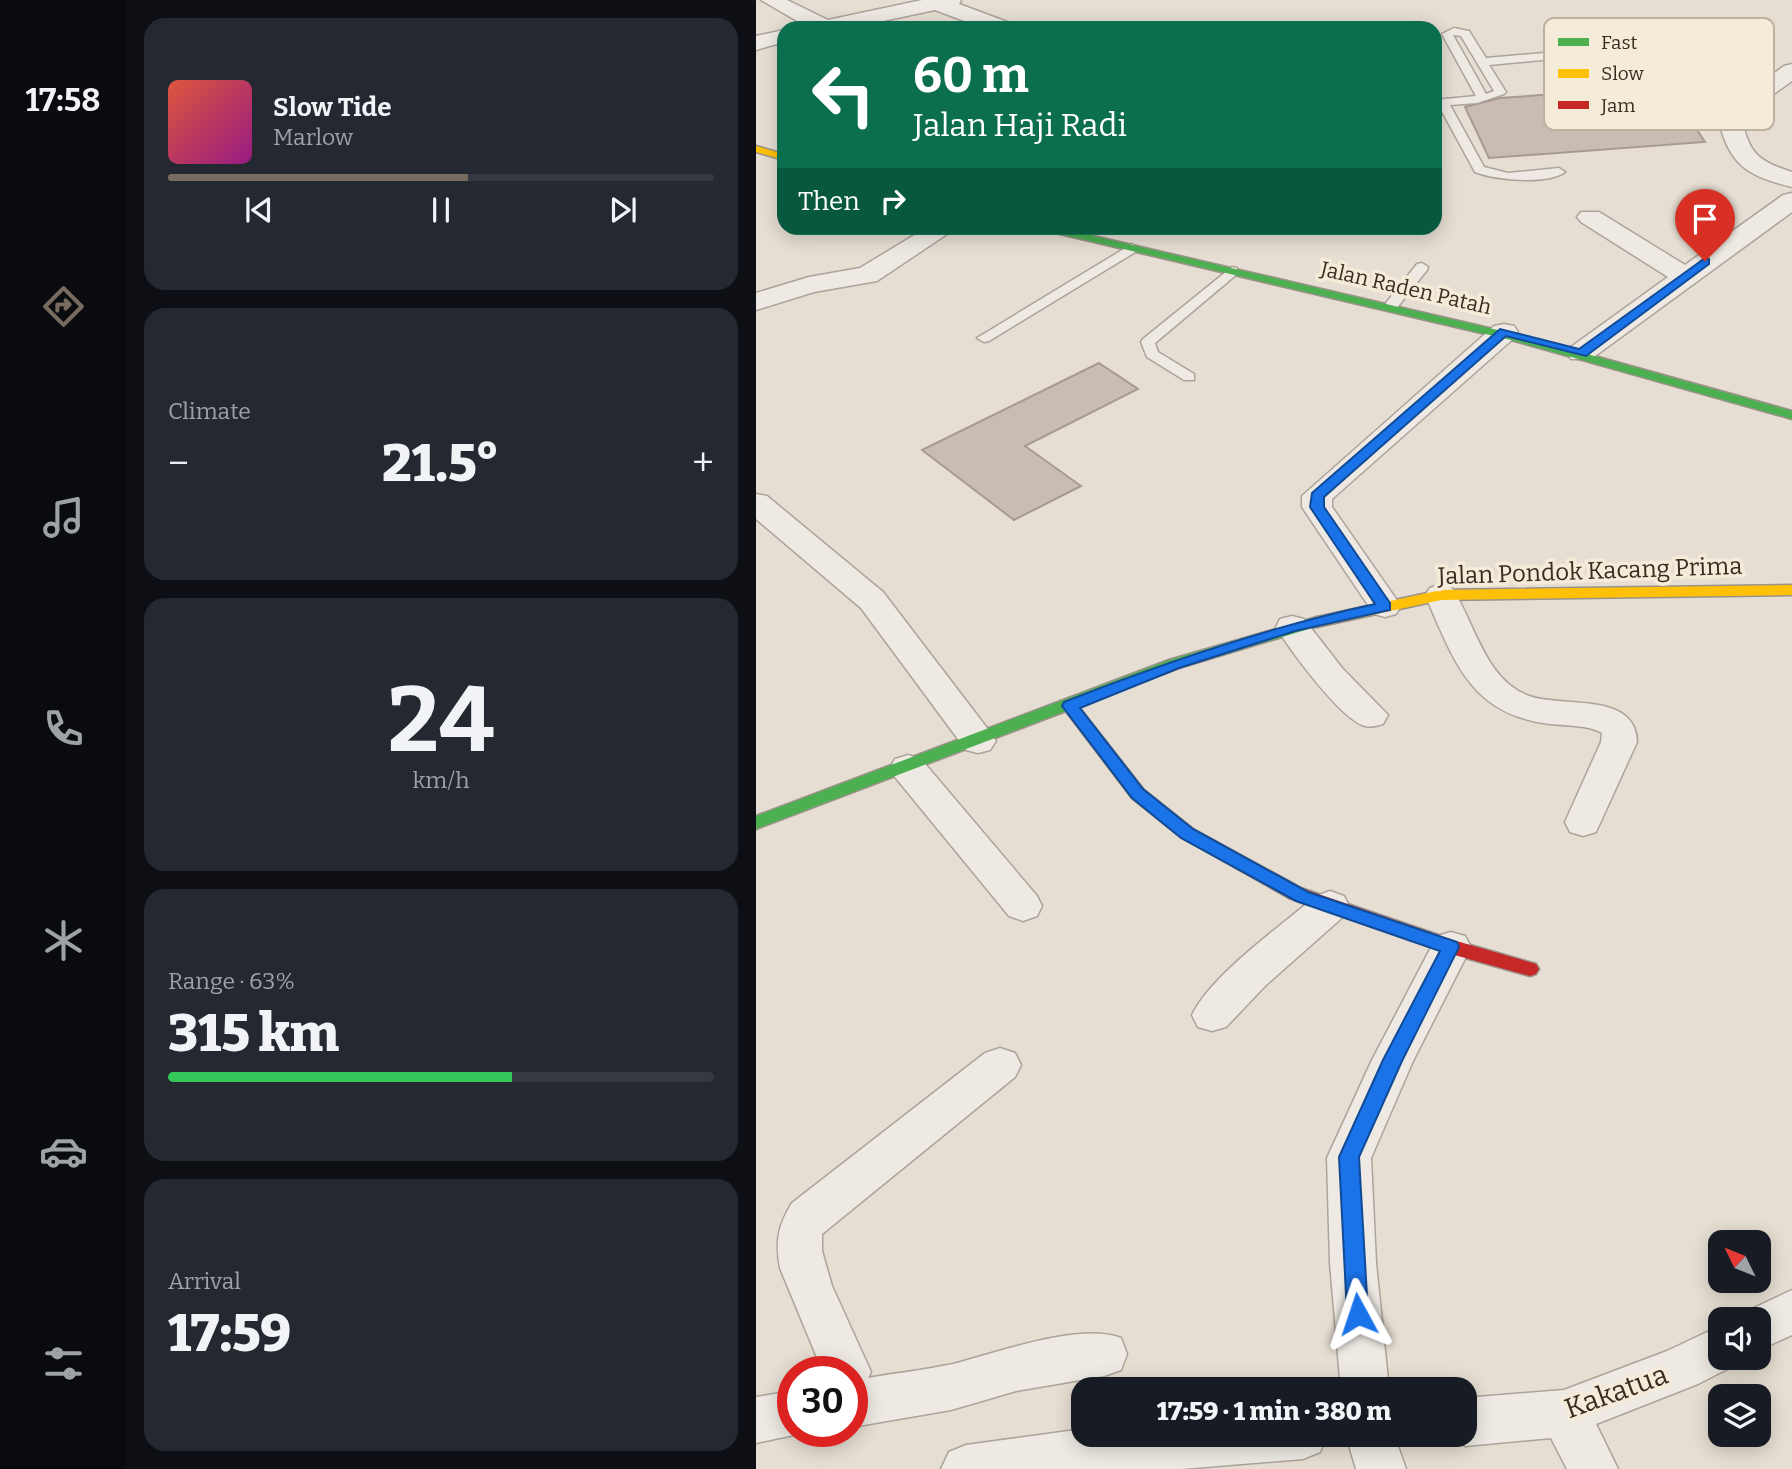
<!DOCTYPE html>
<html lang="en">
<head>
<meta charset="utf-8">
<style>
	body { margin:0; font-family:Bitter,serif; background:#242831; color:#f1f3f6; height:100vh; display:flex; flex-direction:column; font-size:26px; white-space:nowrap }
	* { box-sizing:border-box; margin:0 }
	p { font-size:23px; color:#9ea1a6 }
	.icon { flex:none; width:38px; height:38px; fill:none; stroke:currentColor; stroke-width:2; stroke-linecap:round; stroke-linejoin:round }
	.map { position:relative; flex:1; overflow:hidden }
	.drawer { display:flex; flex-direction:column; gap:18px; padding:18px; background:#0d0f14; width:630px }
	.drawer>* { flex:none }
	.banner { position:absolute; left:21px; top:21px; width:665px; height:214px; border-radius:21px; box-shadow:0 4px 18px #0003; background:#0b6e4f; color:#fff; overflow:hidden }
	.needle { width:46px; rotate:313deg }
	.tools { position:absolute; left:952px; top:1230px; display:grid; gap:14px }
	.tools a { display:grid; place-items:center; width:63px; height:63px; border-radius:14px; background:#171b24; box-shadow:0 4px 18px #0003; font-size:35px }
	.speed { position:absolute; left:21px; top:1356px; display:flex; gap:14px; font-size:35px; font-weight:700; text-align:center }
	.speed>* { display:grid; place-content:center; width:91px; height:91px; border-radius:50%; background:#171b24; box-shadow:0 4px 18px #0003; line-height:1 }
	.speed .limit { border:10px solid #d22; background:#fff; color:#111 }
	.pin { position:absolute; display:grid; place-items:center; width:60px; height:60px; color:#fff; margin:-72px -30px; border-radius:50% 50% 50% 0; rotate:-45deg; box-shadow:0 0 7px #0007 }
	.pin .icon { rotate:45deg }
	.me { position:absolute; width:77px; margin:-38px; rotate:355deg; stroke-linejoin:round; filter:drop-shadow(0 0 5px #0008) }
	.turn { display:flex; align-items:center; gap:24px; height:147px; padding:0 21px; font-size:32px }
	.turn .icon { width:91px; height:91px; stroke-width:2.5 }
	.turn b { display:block; font-size:49px; line-height:60px }
	.then { display:flex; align-items:center; height:66px; padding:0 21px; background:#0003; gap:14px; font-size:26px }
	.big { font-size:52px; font-weight:800; line-height:1.1 }
	.drawer .card { flex:1; display:flex; flex-direction:column; justify-content:center; gap:10px; min-width:0; padding:0 24px; border-radius:21px; background:#242831 }
	.drawer .dial { align-items:center; gap:0 }
	.dial b { font-size:91px; line-height:1 }
	.song { display:flex; align-items:center; gap:21px }
	.cover { width:84px; height:84px; border-radius:10px; background:linear-gradient(135deg,hsl(10 70% 55%),hsl(310 70% 35%)) }
	.played { height:7px; border-radius:4px; background:linear-gradient(90deg,#776a5f 55%,#363941 55%) }
	.keys { display:flex; justify-content:space-around; direction:ltr }
	.heat { display:flex; justify-content:space-between; align-items:center; font-size:38px; direction:ltr }
	.charge { height:10px; border-radius:5px; background:linear-gradient(90deg,#34c759 63%,#363941 0) }
	.trip { position:absolute; left:315px; top:1377px; width:406px; height:70px; border-radius:21px; background:#171b24; box-shadow:0 4px 18px #0003; font-weight:800; line-height:70px; text-align:center }
	main { display:flex; flex:1; min-height:0 }
	.menu { display:flex; flex-direction:column; width:126px; justify-content:space-around; align-items:center; background:#090b0e; color:#9ea1a6 }
	.menu .icon { width:49px; height:49px }
	.menu .on { color:#776a5f }
	.menu b { font-size:32px; color:#f1f3f6 }
	.map>svg:first-child { display:block }
	.building { fill:#c9bcb3; stroke:#a79a91; stroke-width:2 }
	.lines { fill:none; stroke-linecap:round; stroke-linejoin:round }
	.lane-casing { stroke:#aca39a; stroke-width:3 }
	.street-casing { stroke:#aca39a; stroke-width:3 }
	.fast-casing { stroke:#9b938a; stroke-width:3 }
	.slow-casing { stroke:#9b938a; stroke-width:3 }
	.jam-casing { stroke:#9b938a; stroke-width:3 }
	.lane { fill:#eeeae3; fill-rule:evenodd }
	.street { fill:#eeeae3; fill-rule:evenodd }
	.fast { fill:#4caf50; fill-rule:evenodd }
	.slow { fill:#ffc107; fill-rule:evenodd }
	.jam { fill:#c62828; fill-rule:evenodd }
	.route { fill:#1a73e8; stroke:#114b97; stroke-width:2 }
	.labels { text-anchor:middle; stroke-width:7; stroke-linejoin:round; paint-order:stroke }
	.far-street-label { font-size:21px; fill:#3b2c21; stroke:#f5ebd9 }
	.street-label { font-size:24px; fill:#3b2c21; stroke:#f5ebd9 }
	.near-street-label { font-size:28px; fill:#3b2c21; stroke:#f5ebd9 }
	.key { fill:#f5ebd9; stroke:#bdb2a2; stroke-width:2 }
	.key-label { font-size:19px; fill:#3b2c21 }
</style>
</head>
<body>
<main>
<nav class="menu">
<b>17:58</b>
<svg class="icon on" aria-label="directions" viewBox="0 0 24 24"><path d="M12 3l9 9-9 9-9-9zM9 14v-3h6M13 9l2 2-2 2"/></svg>
<svg class="icon" aria-label="music" viewBox="0 0 24 24"><path d="M9 18V5l10-2v13"/><circle cx="6" cy="18" r="3"/><circle cx="16" cy="16" r="3"/></svg>
<svg class="icon" aria-label="phone" viewBox="0 0 24 24"><path d="M5 4h4l2 5-3 2q2 4 5 5l2-3 5 2v4C11 20 4 13 5 4z"/></svg>
<svg class="icon" aria-label="climate" viewBox="0 0 24 24"><path d="M12 3v18M4 7l16 10M4 17L20 7"/></svg>
<svg class="icon" aria-label="car" viewBox="0 0 24 24"><path d="M5 17H2v-5l4-1 3-4h7l3 4 3 1v5h-3M9 17h6M6 11h13"/><circle cx="7" cy="17" r="2"/><circle cx="17" cy="17" r="2"/></svg>
<svg class="icon" aria-label="filters" viewBox="0 0 24 24"><path d="M4 7h16M4 17h16"/><circle cx="9" cy="7" r="2"/><circle cx="15" cy="17" r="2"/></svg>
</nav>
<section class="drawer">
<div class="card">
<div class="song"><i class="cover"></i><div><b>Slow Tide</b><p>Marlow</p></div></div>
<div class="played"></div>
<div class="keys"><svg class="icon" aria-label="previous" viewBox="0 0 24 24"><path d="M18 5L8 12l10 7zM5 5v14"/></svg><svg class="icon" aria-label="pause" viewBox="0 0 24 24"><path d="M8 5v14M16 5v14"/></svg><svg class="icon" aria-label="next" viewBox="0 0 24 24"><path d="M6 5l10 7-10 7zM19 5v14"/></svg></div>
</div>
<div class="card"><p>Climate</p>
<div class="heat"><a>−</a><b class="big">21.5°</b><a>+</a></div>
</div>
<div class="card dial"><b>24</b><p>km/h</p></div>
<div class="card"><p>Range · 63%</p><b class="big">315 km</b><div class="charge"></div></div>
<div class="card"><p>Arrival</p><b class="big">17:59</b></div>
</section>
<div class="map">
<svg width="1036" height="1469" viewBox="0 0 1036 1469">
	<rect width="100%" height="100%" fill="#e6ded2"/>
	<g class="building">
		<path d="M912,86L949,142L733,158L709,107L744,98Z"/>
		<path d="M343,363L382,389L269,446L325,486L258,520L166,450Z"/>
	</g>
	<g class="lines">
		<g class="lane-casing">
			<g id="lane">
				<path d="M698,28L713,31L730,58L860,47L879,54L892,75L882,77L871,58L859,53L733,65L750,92L748,94L721,103L694,105L728,167L752,173L803,168L809,172C791,185 739,180 719,172L683,106H679V100L720,96L686,34ZM697,35L705,36L738,91L730,94Z"/>
				<path d="M376,244L382,248L381,251L233,341L228,342L221,338Z"/>
				<path d="M666,263L672,267L671,270L640,309H630V303L661,264Z"/>
				<path d="M476,267L481,268V274L399,343L402,352L438,374V380H428L391,357L385,342L387,339Z"/>
			</g>
		</g>
		<g class="street-casing">
			<g id="street">
				<path d="M5,0H31L72,20L166,0H205L203,4L254,23L257,28H227L179,10L94,28H53Z"/>
				<path d="M28,30V42L0,50V36Z"/>
				<path d="M1036,64V81L985,117C994,154 1000,160 1036,172V187C988,175 973,164 961,115L1028,66Z"/>
				<path d="M1036,193V212L835,359H815L811,353L815,347L912,277L825,222L821,217L825,212H843L929,265L1027,195Z"/>
				<path d="M170,228H200L121,281L58,292L0,310V293L53,277L104,268Z"/>
				<path d="M748,324L758,326L762,332L758,338L576,499V507L645,606L640,614L629,617L618,614L546,507V496L738,326Z"/>
				<path d="M0,494L11,496L127,592L234,732L240,741L234,750L222,753L210,750L105,608L0,519Z"/>
				<path d="M685,584L696,588C719,623 729,680 773,696C806,708 880,691 881,742L840,832L827,836L814,832L809,822L845,742L846,733C831,724 804,726 787,723C712,711 697,657 669,595L674,588Z"/>
				<path d="M536,616L548,619L586,668L632,715L627,724C619,726 614,728 606,725C582,715 534,650 520,627L524,619Z"/>
				<path d="M152,755L165,759L281,896L286,906L281,916L267,921L253,916L139,777L134,768L139,759Z"/>
				<path d="M574,891L588,896L593,906L588,916L510,985L470,1027L456,1031L442,1027L436,1015C456,974 525,926 560,896Z"/>
				<path d="M695,932L709,936L715,947L657,1061L615,1158L620,1263L633,1390H585L574,1263L571,1158L616,1060L681,936Z"/>
				<path d="M244,1048L259,1053L265,1065L259,1077L66,1234V1251L76,1286L115,1372L112,1378C140,1373 169,1370 197,1364C240,1353 324,1322 365,1338L371,1354L365,1370L348,1376L260,1391L195,1410L96,1427V1372H67L24,1268C19,1242 22,1225 36,1203L229,1053Z"/>
				<path d="M1036,1290V1335L1003,1350V1320H984L987,1313Z"/>
				<path d="M964,1326V1358H983L981,1364L942,1384L840,1424L862,1469H811L795,1438L709,1446L690,1435H709V1398L808,1390L911,1351Z"/>
				<path d="M37,1391V1432H52L0,1443V1397Z"/>
				<path d="M327,1429V1435H571L564,1452L547,1459L425,1469H185L193,1452L210,1445Z"/>
				<path d="M590,1435H638L650,1469H600Z"/>
			</g>
		</g>
		<g class="fast-casing">
			<g id="fast">
				<path d="M285,228H303L763,335L1036,411V419L755,340L291,231Z"/>
				<path d="M561,617L566,619L568,622L566,625L423,668L0,829V816L413,660Z"/>
			</g>
		</g>
		<g class="slow-casing">
			<g id="slow">
				<path d="M0,146L28,154V160L0,152Z"/>
				<path d="M1036,585V595L685,600L561,627L554,622L561,617L685,590Z"/>
				<path d="M314,701L319,702L388,790L437,829L545,888L548,893L545,898H533L425,837L376,798L309,710L306,706Z"/>
			</g>
		</g>
		<g class="jam-casing">
			<path id="jam" d="M539,886L697,940L780,964L783,969L780,974L774,976L695,954L533,898L530,893L533,888Z"/>
		</g>
		<use href="#lane" class="lane"/>
		<use href="#street" class="street"/>
		<use href="#fast" class="fast"/>
		<use href="#slow" class="slow"/>
		<use href="#jam" class="jam"/>
	</g>
	<path class="route" d="M949,258L953,259V264L830,356L750,336L568,497V507L634,603V610L539,631L423,668L324,708L387,789L437,829L552,892L701,942L703,947L646,1061L603,1157L612,1314L609,1321L602,1324L594,1321L591,1314L583,1157L627,1060L684,951L540,901L425,838L376,798L306,706L308,702C410,662 512,627 619,604L554,507L556,493L744,329L823,349Z"/>
	<g class="labels">
		<g class="far-street-label">
			<text transform="translate(650 288) rotate(13)" y="7">Jalan Raden Patah</text>
		</g>
		<g class="street-label">
			<text transform="translate(834 571) rotate(-2)" y="8">Jalan Pondok Kacang Prima</text>
		</g>
		<g class="near-street-label">
			<text transform="translate(860 1391) rotate(-20)" y="10">Kakatua</text>
		</g>
	</g>
	<rect x="788" y="18" width="230" height="112" rx="10" class="key"/>
	<rect x="802" y="38" width="31" height="8" fill="#4caf50"/>
	<rect x="802" y="69" width="31" height="9" fill="#ffc107"/>
	<rect x="802" y="101" width="31" height="8" fill="#c62828"/>
	<g class="key-label">
		<text x="845" y="49">Fast</text>
		<text x="845" y="80">Slow</text>
		<text x="845" y="112">Jam</text>
	</g>
</svg>
<div class="tools">
<a><svg class="needle" viewBox="-14 -14 28 28"><path d="M0-13l5 13h-10z" fill="#e53935"/><path d="M0 13l5-13h-10z" fill="#9ea1a6"/></svg></a>
<a><svg class="icon" aria-label="sound" viewBox="0 0 24 24"><path d="M4 9h4l5-4v14l-5-4H4zM17 9q2 3 0 6"/></svg></a>
<a><svg class="icon" aria-label="layers" viewBox="0 0 24 24"><path d="M12 4l9 5-9 5-9-5zM3 14l9 5 9-5"/></svg></a>
</div>
<div class="speed"><div class="limit">30</div></div>
<div class="pin" style="left:949px;top:261px;background:#d93025"><svg class="icon" aria-label="arrive" viewBox="0 0 24 24"><path d="M6 21V4h12l-3 4 3 4H6"/></svg></div>
<svg class="me" style="left:602px;top:1314px" viewBox="-20 -20 40 40"><path d="M0-17L14 15 0 8-14 15z" fill="#1a73e8" stroke="#fff" stroke-width="4"/></svg>
<div class="trip">17:59 · 1 min · 380 m</div>
<div class="banner">
<div class="turn"><svg class="icon" aria-label="left" viewBox="0 0 24 24"><path d="M17 20v-9H6M10 6l-5 5 5 5"/></svg><div><b>60 m</b>Jalan Haji Radi</div></div>
<div class="then">Then<svg class="icon" aria-label="right" viewBox="0 0 24 24"><path d="M7 20v-9h11M14 6l5 5-5 5"/></svg></div>
</div>
</div>
</main>
</body>
</html>
